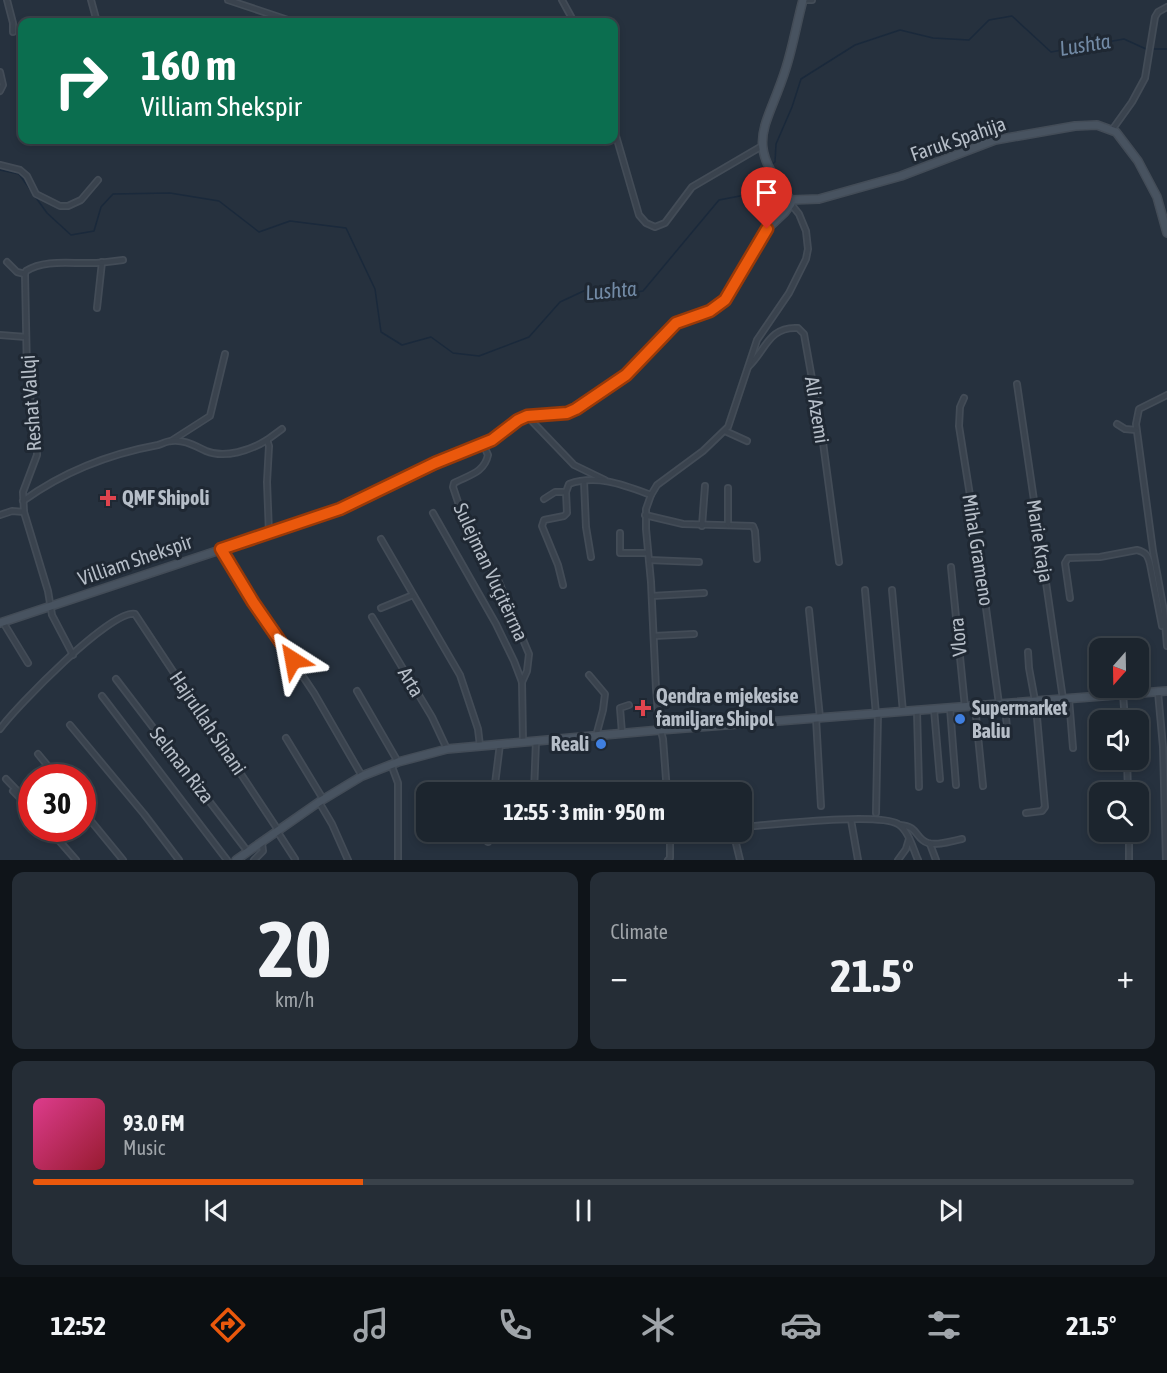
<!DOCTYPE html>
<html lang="en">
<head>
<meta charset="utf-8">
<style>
	body { margin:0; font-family:"Asap Condensed",sans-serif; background:#252d36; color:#f1f3f6; height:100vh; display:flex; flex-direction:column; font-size:22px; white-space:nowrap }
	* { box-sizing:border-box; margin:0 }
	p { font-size:20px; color:#a0a5aa }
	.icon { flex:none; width:33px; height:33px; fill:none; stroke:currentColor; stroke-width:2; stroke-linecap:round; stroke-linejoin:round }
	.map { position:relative; height:860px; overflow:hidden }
	.drawer { display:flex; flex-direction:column; gap:12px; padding:12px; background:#0f1419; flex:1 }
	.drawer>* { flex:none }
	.guide { position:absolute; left:18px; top:18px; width:600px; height:126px; border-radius:12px; box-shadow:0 3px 9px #0003,0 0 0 2px #3a424a; background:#0b6e4f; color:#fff; overflow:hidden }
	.needle { width:39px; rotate:200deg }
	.buttons { position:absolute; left:1089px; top:638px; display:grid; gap:12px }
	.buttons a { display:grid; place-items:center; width:60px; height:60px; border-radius:12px; background:#1c252e; box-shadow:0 3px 9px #0003,0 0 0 2px #3a424a; font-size:30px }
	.speed { position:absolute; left:18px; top:764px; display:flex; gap:12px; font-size:30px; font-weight:700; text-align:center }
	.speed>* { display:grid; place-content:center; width:78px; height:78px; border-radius:50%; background:#1c252e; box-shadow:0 3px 9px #0003,0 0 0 2px #3a424a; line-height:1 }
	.speed .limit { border:9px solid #d22; background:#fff; color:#111 }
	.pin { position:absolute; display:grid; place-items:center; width:51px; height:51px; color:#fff; margin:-62px -26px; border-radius:50% 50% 50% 0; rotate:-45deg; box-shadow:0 0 6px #0007 }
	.pin .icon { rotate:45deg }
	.me { position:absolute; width:66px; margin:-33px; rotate:326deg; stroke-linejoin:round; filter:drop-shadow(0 0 4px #0008) }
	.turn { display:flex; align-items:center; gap:21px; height:126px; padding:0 24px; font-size:27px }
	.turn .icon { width:78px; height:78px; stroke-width:2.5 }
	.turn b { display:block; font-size:42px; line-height:51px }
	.big { font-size:45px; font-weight:700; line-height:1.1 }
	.drawer .widget { flex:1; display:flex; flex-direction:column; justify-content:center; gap:9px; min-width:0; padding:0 21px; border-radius:12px; background:#252d36 }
	.drawer .dial { align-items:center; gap:0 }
	.dial b { font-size:78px; line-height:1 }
	.song { display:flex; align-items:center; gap:18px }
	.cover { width:72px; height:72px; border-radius:9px; background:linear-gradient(135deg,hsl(330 70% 55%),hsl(350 70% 35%)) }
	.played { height:6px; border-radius:3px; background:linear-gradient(90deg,#ea580c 30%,#3a424a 30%) }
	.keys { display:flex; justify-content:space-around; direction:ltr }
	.heat { display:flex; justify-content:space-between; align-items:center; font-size:33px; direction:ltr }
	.drawer .tiles { flex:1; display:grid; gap:12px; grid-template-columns:1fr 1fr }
	.widget:last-child { grid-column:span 2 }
	.trip { position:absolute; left:416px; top:782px; width:336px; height:60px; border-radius:12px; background:#1c252e; box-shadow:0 3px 9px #0003,0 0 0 2px #3a424a; font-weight:700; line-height:60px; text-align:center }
	.tab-bar { display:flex; height:96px; justify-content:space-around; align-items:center; background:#0b0f12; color:#a0a5aa }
	.tab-bar .icon { width:42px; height:42px }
	.tab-bar .current { color:#ea580c }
	.tab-bar b { font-size:27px; color:#f1f3f6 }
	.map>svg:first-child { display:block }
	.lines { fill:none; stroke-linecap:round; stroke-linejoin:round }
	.stream { stroke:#1a293b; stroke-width:1.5 }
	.street-casing { stroke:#434c57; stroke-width:8 }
	.secondary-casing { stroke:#434c57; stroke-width:10 }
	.street { stroke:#3a434e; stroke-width:4.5 }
	.secondary { stroke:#485360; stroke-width:7 }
	.route-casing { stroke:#983908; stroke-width:15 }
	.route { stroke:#ea580c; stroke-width:10 }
	.health-dot { fill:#e0444e; stroke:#1f2833; stroke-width:2 }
	.shop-dot { fill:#3f7fe0; stroke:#1f2833; stroke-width:2 }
	.labels { text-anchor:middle; stroke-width:6; stroke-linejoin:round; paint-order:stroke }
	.street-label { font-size:20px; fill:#b6bec8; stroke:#1f2833 }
	.poi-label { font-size:20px; font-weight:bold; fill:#b6bec8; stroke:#1f2833; text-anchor:start }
	.water-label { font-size:21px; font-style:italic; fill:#728aa5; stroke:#1f2833 }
</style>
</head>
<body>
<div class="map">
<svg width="1167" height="860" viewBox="0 0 1167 860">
	<rect width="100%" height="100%" fill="#26313e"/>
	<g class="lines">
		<g class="stream">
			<path d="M770,166L775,162L776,144L792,107L801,79L855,45L900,30L933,38L969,40L989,20L1012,16L1051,52L1124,39L1146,49H1167"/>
			<path d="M0,170L19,174L47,213L71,235L94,231L101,207L113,194L170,193L219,201L259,232L290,221L346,228L375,289L381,332L402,345L431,337L453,353L479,356L529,337L560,302L588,289L618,295L643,291L719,200L745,195L767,170"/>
		</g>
		<g class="street-casing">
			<g id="street">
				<path d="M7,0L13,23V32"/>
				<path d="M91,0L97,22"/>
				<path d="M228,0L294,22"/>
				<path d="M562,0L574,22"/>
				<path d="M803,0H812"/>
				<path d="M115,22L119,21"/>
				<path d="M0,72L3,85L0,91"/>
				<path d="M614,129L639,215L646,223L655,227L665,223L692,187L762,146"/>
				<path d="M1112,130L1132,102L1145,78L1155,17L1158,12L1167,7"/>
				<path d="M0,165L20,170L27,176L36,194L60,206H68L81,200L98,180"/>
				<path d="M7,262L17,272L25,274"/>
				<path d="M97,308L102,262"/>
				<path d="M0,335L26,337"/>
				<path d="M749,366C765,351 769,326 798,328L804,334L822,435L839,562"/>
				<path d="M1017,384L1063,699"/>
				<path d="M1167,395L1139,409L1136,424L1153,551L1164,611L1167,646"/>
				<path d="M964,398L960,407L959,426L975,527L999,704"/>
				<path d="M527,416L574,465L605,480"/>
				<path d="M1117,424L1125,429L1136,430"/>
				<path d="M725,431L747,441"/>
				<path d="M267,440L282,429"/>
				<path d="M171,441L210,416L225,354"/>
				<path d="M483,444L488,455C484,473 469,475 454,483L453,487L463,517L499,582L529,654L527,671L522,682"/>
				<path d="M584,481L586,527L591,557"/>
				<path d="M544,499L555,492H566"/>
				<path d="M23,501C63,472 109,454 158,445C162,444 167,441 171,441C184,439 195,446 206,451C225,459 251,450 267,440L269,446L267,482L269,533"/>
				<path d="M433,513L496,624L514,661L522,682L523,742"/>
				<path d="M0,515L12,511L24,512"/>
				<path d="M645,515L683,524L753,526L755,531L757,559"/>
				<path d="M728,525V488"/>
				<path d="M702,526L705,486"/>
				<path d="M620,533V553H648"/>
				<path d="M381,539L460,675L478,729L480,746"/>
				<path d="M221,549L253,602L314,693L362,776"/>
				<path d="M649,560L699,562"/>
				<path d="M951,567L965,707"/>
				<path d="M563,585L558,565L542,526L544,520L564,516L567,513L566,492L569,484C597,474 624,485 651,495"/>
				<path d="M865,590L876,714"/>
				<path d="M892,590L903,712"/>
				<path d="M652,596L704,593"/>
				<path d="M1070,598L1065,563L1068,558L1100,557L1137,550C1146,552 1148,556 1150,564L1162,626"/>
				<path d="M381,608L413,595"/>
				<path d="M809,610L820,718"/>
				<path d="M372,617L432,717L447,749"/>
				<path d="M3,622L28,663"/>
				<path d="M654,636L694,634"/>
				<path d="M73,655L52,615L48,591L24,512L23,492L37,455V448L27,373L25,274L26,271C45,259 71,264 93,263C103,263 113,261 123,260"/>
				<path d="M589,675L605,694L603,710L596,736"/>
				<path d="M116,679L248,852"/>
				<path d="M357,691L398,762"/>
				<path d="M1158,692L1163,747L1166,860"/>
				<path d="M1123,694L1125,720"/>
				<path d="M102,696L227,860"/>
				<path d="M1069,699L1073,748"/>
				<path d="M1005,704L1007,729"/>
				<path d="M975,706L983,786"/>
				<path d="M950,708L956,785"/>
				<path d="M934,709L940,779"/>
				<path d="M917,711L919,787"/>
				<path d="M816,718L821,806"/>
				<path d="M70,725L144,814L179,860"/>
				<path d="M0,729C16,707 111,609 135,614L278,830"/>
				<path d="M622,733L620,708L629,705"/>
				<path d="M286,738L323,799"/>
				<path d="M38,754L57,777"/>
				<path d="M1127,759L1128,792"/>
				<path d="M391,764L398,783V860"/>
				<path d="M6,779L32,806"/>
				<path d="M735,790V792"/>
				<path d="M13,791L32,810"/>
				<path d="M494,792L500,744"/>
				<path d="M534,792L536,741"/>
				<path d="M667,792L663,739L659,724L656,689L651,582L646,529V509L651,495L657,485L703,451L728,427L757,340L789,293L806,259L808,249L806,231L799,214L791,204"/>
				<path d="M319,802L332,824L348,860"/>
				<path d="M82,810L123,860"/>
				<path d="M876,813L878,713"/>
				<path d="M1026,813L1042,811L1045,807L1036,706L1029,668L1028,652"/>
				<path d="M851,820L858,860"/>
				<path d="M900,825C919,826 915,839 928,843C937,846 952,841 962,839"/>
				<path d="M741,827C769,825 878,812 898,824C909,831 913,849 918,860"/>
				<path d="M48,828L76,860"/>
				<path d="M277,831L295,859"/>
				<path d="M733,831L740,860"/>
				<path d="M1129,831V860"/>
				<path d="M488,842L490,831"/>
				<path d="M930,844L936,860"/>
				<path d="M254,860L263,851L262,843"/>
				<path d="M668,860L670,858V831"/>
				<path d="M898,860L906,849L909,839"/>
			</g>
		</g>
		<g class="secondary-casing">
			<g id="secondary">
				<path d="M791,200L819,199L901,176L995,140L1075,126L1097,125L1116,132L1138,161L1157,197L1167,233"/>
				<path d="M791,200C742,141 767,129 786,68C793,46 797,22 803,0"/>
				<path d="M0,623L325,515L435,463L483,444L496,437L518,420L527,416L567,413L576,409L626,374L676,323L710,311L725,300L767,229L785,212L791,204V200"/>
				<path d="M236,860L319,802L362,776L398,762L447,749L660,730L1167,691"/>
			</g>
		</g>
		<use href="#street" class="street"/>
		<use href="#secondary" class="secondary"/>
	</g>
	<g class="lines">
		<g class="route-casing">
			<path id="route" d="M293,660L253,602L221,549L340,509L435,463L492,440L518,420L527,416L567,413L576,409L626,375L676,323L710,311L725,300L767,229"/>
		</g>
		<use href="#route" class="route"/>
	</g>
	<g class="health-dot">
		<path d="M105 489h6v6h6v6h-6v6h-6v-6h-6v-6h6z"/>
		<path d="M640 699h6v6h6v6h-6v6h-6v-6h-6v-6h6z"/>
	</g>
	<g class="shop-dot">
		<circle cx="960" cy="719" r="6"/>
		<circle cx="601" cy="744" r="6"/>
	</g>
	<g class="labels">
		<g class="street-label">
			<text transform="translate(958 139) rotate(-19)" y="7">Faruk Spahija</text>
			<text transform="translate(31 403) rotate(-94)" y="7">Reshat Vallqi</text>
			<text transform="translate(817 410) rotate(81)" y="7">Ali Azemi</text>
			<text transform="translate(1040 541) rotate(81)" y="7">Marie Kraja</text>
			<text transform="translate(978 550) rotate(81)" y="7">Mihal Grameno</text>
			<text transform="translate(135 560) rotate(-19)" y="7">Villiam Shekspir</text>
			<text transform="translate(491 572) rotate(65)" y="7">Sulejman Vuçitërrna</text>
			<text transform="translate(958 637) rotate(-95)" y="7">Vlora</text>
			<text transform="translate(411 682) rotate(59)" y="7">Arta</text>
			<text transform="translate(208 723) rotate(56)" y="7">Hajrullah Sinani</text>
			<text transform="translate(182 765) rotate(52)" y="7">Selman Riza</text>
		</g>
		<g class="poi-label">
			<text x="122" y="505">QMF Shipoli</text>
			<text x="656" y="703">Qendra e mjekesise<tspan x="656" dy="23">familjare Shipol</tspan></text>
			<text x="972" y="715">Supermarket<tspan x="972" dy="23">Baliu</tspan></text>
			<text x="589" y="751" text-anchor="end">Reali</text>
		</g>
		<g class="water-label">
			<text transform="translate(1085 45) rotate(-9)" y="7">Lushta</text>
			<text transform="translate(611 291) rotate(-5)" y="7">Lushta</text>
		</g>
	</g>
</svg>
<div class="buttons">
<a><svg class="needle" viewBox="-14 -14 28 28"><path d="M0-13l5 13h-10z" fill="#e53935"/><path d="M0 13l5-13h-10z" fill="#a0a5aa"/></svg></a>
<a><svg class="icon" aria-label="sound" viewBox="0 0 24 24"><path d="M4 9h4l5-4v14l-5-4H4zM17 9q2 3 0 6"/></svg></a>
<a><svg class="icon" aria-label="search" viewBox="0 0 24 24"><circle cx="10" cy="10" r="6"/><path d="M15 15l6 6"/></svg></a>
</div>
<div class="speed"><div class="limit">30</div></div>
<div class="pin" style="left:767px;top:229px;background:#d93025"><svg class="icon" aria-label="arrive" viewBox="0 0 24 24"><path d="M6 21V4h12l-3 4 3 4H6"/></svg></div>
<svg class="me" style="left:293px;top:660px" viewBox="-20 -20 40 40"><path d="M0-17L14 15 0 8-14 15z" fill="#ea580c" stroke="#fff" stroke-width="4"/></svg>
<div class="trip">12:55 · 3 min · 950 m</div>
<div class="guide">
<div class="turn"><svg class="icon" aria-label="right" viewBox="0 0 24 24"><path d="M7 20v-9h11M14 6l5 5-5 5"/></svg><div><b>160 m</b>Villiam Shekspir</div></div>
</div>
</div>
<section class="drawer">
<div class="tiles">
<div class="widget dial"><b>20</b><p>km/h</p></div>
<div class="widget"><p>Climate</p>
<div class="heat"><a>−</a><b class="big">21.5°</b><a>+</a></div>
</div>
<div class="widget">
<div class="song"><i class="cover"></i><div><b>93.0 FM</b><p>Music</p></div></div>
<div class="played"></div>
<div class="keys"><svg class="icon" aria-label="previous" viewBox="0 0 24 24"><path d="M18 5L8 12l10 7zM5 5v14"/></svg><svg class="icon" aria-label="pause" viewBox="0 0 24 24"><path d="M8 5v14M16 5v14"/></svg><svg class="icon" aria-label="next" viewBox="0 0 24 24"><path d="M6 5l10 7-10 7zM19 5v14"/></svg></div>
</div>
</div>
</section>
<nav class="tab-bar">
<b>12:52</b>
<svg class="icon current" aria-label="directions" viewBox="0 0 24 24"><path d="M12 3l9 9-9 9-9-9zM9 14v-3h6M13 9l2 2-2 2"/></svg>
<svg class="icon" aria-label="music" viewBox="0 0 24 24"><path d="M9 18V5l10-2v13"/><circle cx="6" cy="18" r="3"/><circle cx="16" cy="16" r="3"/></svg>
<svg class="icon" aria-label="phone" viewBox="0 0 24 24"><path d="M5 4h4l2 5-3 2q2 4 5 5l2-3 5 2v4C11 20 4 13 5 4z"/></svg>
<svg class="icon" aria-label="climate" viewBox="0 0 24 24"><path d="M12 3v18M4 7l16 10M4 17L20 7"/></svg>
<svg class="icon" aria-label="car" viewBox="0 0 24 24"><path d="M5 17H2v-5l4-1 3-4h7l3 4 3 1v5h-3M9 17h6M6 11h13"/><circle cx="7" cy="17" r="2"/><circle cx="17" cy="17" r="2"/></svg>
<svg class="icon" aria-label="filters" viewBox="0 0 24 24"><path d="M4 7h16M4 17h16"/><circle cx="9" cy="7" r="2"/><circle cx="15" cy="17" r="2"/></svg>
<b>21.5°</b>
</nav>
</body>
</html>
